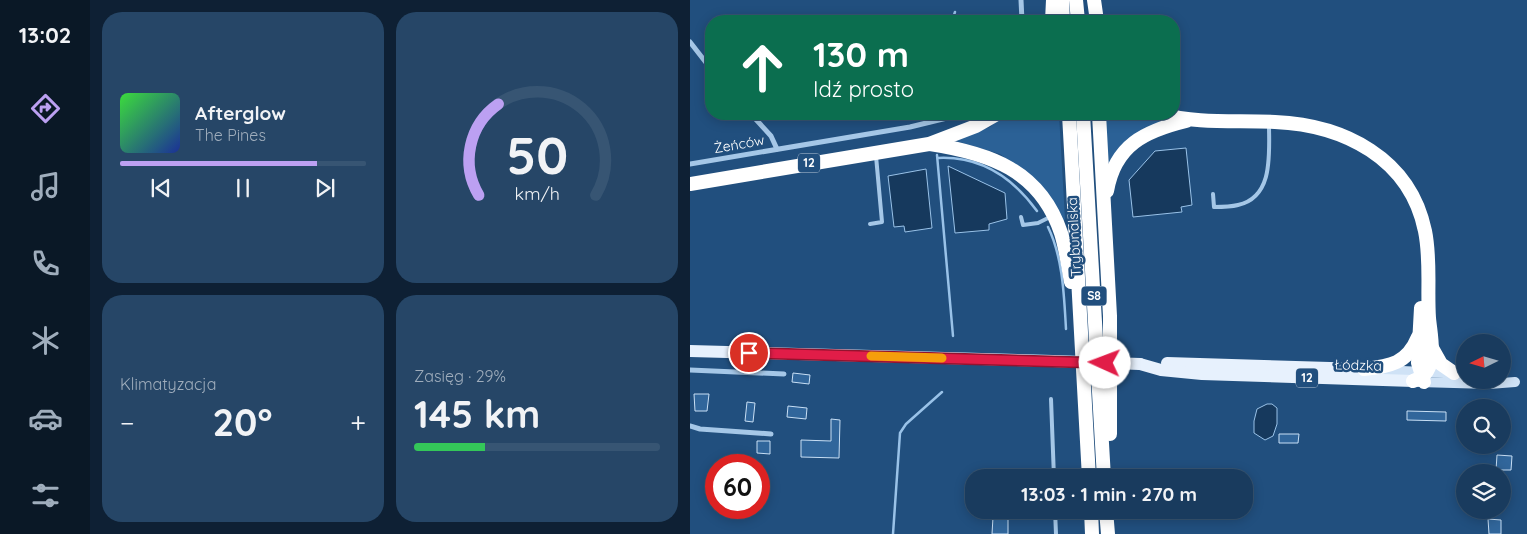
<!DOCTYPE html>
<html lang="pl">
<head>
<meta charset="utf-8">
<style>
	body { margin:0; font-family:Quicksand,sans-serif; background:#264667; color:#f1f3f6; height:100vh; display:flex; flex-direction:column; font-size:19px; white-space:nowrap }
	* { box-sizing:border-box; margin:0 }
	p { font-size:16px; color:#9fadbc }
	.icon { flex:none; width:28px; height:28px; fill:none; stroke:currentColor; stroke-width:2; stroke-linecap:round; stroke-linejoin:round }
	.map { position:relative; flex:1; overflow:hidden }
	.panel { display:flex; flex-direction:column; gap:12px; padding:12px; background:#0e2034; width:600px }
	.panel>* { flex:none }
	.guide { position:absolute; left:15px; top:15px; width:475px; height:105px; border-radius:20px; box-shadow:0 2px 12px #0003,0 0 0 1px #375573; background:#0b6e4f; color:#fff; overflow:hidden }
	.needle { width:32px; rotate:265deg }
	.tools { position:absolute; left:766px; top:334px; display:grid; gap:10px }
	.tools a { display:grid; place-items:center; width:55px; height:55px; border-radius:50%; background:#193b5e; box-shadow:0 2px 12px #0003,0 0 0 1px #375573; font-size:25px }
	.speed { position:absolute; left:15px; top:454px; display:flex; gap:10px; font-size:25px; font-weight:700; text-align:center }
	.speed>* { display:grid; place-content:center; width:65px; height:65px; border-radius:50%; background:#193b5e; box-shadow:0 2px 12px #0003,0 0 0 1px #375573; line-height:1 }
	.speed .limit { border:8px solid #d22; background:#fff; color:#111 }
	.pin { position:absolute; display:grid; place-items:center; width:42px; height:42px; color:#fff; margin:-21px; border:2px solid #fff; border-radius:50%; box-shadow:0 1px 5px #0007 }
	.me { position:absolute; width:55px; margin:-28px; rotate:272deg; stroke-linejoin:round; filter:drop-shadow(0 0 4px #0008) }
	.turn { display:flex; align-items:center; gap:18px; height:105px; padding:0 25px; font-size:22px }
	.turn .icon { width:65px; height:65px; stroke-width:2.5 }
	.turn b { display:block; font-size:35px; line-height:42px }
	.big { font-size:38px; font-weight:700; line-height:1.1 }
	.panel .card { flex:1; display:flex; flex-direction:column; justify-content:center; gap:8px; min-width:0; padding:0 18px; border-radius:20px; background:#264667 }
	.panel .dial { align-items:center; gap:0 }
	.dial svg { height:130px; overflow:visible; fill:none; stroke:#375573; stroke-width:7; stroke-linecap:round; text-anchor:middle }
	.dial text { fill:#f1f3f6; stroke:none }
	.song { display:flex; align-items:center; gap:15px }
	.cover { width:60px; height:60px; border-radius:8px; background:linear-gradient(135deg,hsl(120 70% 55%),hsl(230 70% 35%)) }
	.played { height:5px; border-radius:2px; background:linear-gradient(90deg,#bca0f2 80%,#375573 80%) }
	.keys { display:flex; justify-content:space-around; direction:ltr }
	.heat { display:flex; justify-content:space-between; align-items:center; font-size:28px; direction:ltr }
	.charge { height:8px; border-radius:4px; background:linear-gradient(90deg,#34c759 29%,#375573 0) }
	.panel .tiles { flex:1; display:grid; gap:12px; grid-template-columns:repeat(2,1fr) }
	.trip { position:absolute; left:275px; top:469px; width:288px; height:50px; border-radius:20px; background:#193b5e; box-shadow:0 2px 12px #0003,0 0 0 1px #375573; font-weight:700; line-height:50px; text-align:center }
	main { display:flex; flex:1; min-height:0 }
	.tab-bar { display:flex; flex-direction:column; width:90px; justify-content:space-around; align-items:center; background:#0a1826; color:#9fadbc }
	.tab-bar .icon { width:35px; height:35px }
	.tab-bar .selected { color:#bca0f2 }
	.tab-bar b { font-size:22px; color:#f1f3f6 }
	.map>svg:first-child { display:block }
	.green { fill:#2b6196 }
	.water { fill:#16395d; stroke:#99c2e8 }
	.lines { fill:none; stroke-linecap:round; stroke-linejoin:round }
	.stream { stroke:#99c2e8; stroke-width:2.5 }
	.building { fill:#31669b; stroke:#c8dff5 }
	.lane { stroke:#a5c7e7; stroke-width:4 }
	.street { stroke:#a5c7e7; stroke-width:5 }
	.secondary { stroke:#cfe2f6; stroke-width:10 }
	.primary { stroke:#e7f1fd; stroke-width:12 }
	.highway { stroke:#fff; stroke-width:14 }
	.primary-bridge { stroke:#e7f1fd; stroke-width:12 }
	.route-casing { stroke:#92132f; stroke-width:12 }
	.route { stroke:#e11d48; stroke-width:9 }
	.slow { stroke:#f59e0b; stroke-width:9 }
	.labels { text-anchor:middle; stroke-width:5; stroke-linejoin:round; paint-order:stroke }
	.shield { fill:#214f7e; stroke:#bccad8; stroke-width:1 }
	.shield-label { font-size:12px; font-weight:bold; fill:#fff }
	.street-label { font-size:14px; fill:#fff; stroke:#214f7e }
</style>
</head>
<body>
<main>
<nav class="tab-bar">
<b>13:02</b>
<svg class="icon selected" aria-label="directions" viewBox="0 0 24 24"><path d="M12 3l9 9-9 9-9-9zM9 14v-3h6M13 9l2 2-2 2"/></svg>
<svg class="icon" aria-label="music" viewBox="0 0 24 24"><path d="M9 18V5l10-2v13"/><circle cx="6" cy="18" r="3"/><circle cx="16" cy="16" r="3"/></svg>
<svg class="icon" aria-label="phone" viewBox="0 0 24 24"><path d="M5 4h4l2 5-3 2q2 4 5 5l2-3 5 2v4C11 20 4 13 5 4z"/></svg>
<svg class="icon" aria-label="climate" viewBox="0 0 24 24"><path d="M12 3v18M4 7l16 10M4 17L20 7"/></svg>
<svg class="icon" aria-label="car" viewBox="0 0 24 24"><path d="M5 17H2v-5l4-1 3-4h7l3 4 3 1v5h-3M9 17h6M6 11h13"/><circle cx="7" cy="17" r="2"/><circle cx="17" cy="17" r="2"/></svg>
<svg class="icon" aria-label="filters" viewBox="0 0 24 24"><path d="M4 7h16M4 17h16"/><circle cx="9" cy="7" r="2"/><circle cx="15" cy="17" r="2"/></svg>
</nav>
<section class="panel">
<div class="tiles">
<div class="card">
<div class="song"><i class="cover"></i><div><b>Afterglow</b><p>The Pines</p></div></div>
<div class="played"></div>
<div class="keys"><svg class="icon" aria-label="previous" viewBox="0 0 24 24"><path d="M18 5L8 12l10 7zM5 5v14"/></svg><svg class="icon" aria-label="pause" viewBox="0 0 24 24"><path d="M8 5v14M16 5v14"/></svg><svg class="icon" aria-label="next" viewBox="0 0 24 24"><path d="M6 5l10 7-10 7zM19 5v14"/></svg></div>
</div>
<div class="card dial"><svg viewBox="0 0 100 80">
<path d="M14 69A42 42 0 1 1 86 69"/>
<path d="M14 69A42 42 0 0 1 26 13" stroke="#bca0f2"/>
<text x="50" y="56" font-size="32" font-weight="700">50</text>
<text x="50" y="72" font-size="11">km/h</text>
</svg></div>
<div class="card"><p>Klimatyzacja</p>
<div class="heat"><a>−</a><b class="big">20°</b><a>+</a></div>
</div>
<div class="card"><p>Zasięg · 29%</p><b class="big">145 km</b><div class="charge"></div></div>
</div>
</section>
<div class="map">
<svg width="837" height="534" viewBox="0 0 837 534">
	<rect width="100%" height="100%" fill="#214f7e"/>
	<g class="green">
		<path d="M315,114H369L375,219L373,221L334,171L310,154L263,140L300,127Z"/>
		<path d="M415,114H456L474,120L418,167Z"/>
	</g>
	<g class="water">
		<path d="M496,148L502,205L491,207L492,212L443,217L439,180L465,151Z"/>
		<path d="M258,166L315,193L317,219L299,224V230L265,233Z"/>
		<path d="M236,169L242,228L215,232L214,226L204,227L198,176Z"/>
		<path d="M577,404H582L587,408V424L583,436L575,440L564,433V421L567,409Z"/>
	</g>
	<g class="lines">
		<g class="stream">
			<path d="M262,21L265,12"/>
			<path d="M247,155L263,336"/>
			<path d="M248,158C290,156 323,178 347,211"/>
			<path d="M358,227C373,258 374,295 376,329"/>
			<path d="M203,534L210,433L216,424L252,392"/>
		</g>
	</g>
	<g class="building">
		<path d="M103,373L120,375L119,384L102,382Z"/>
		<path d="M4,394H19L17,411H5Z"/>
		<path d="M57,402L65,403L63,422L55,421Z"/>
		<path d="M98,406L117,408L116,419L97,417Z"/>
		<path d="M717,411L756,412V421L717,420Z"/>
		<path d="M141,419L150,420L149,458L111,457V440L141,441Z"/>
		<path d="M589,434H609L608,443H589Z"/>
		<path d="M67,441H80V454L67,453Z"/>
		<path d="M807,455L822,456L821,470H806Z"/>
		<path d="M303,517L318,518V534H302Z"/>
		<path d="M798,519L811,520V534H799Z"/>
	</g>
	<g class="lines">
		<g class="lane">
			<path d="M523,194L524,207C532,207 540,207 548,205C584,197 579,153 579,124"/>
			<path d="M331,217L333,225L348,223L362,216"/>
			<path d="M180,224L192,222L186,156"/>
			<path d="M361,399L364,478"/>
			<path d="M365,510L366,534"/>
		</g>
		<g class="street">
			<path d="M331,0L332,21"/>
			<path d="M0,42L21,69"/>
			<path d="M61,114L81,136L87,149"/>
			<path d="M0,164L220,127L261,117L268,114"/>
			<path d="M0,370L94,374"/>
			<path d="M0,426L10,429L81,434"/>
		</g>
		<g class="secondary">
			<path d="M691,370L775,374"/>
			<path d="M729,382L799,384L825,382"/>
		</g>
		<g class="primary">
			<path d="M0,351L363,361"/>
			<path d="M477,363L674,369"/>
			<path d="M450,364L471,370L512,374L723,381"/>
		</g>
		<g class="highway">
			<path d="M372,0L373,21"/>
			<path d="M386,0L388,21"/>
			<path d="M404,0L407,21"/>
			<path d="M362,21L363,0"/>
			<path d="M379,114L399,478"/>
			<path d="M393,114L414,478"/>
			<path d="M409,114L420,316V434"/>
			<path d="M471,114C508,124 547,120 585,122C654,125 720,158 735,231C741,260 737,289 739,318C741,340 750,373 723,381"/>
			<path d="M240,144C299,153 350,170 371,233C376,249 378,266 381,282"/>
			<path d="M0,184L239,144L286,126L307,114"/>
			<path d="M417,191C425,145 455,131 496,121"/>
			<path d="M731,308L728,363L734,382"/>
			<path d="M742,348L751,364L764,373"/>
			<path d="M674,369C700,366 717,364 728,337"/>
			<path d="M401,510L402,534"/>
			<path d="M416,510L418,534"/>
		</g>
		<path class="primary-bridge" d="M363,361L450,364"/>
	</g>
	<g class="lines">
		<g class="route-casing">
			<path id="route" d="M59,353L415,363"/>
		</g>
		<use href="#route" class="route"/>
		<path class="slow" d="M181,356L252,358"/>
	</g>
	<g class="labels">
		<g class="shield">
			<rect x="108" y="153.5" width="22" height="19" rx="4"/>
			<rect x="391.5" y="286.5" width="25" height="19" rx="4"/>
			<rect x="606" y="368.5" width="22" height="19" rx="4"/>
		</g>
		<g class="shield-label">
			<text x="119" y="167">12</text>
			<text x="404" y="300">S8</text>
			<text x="617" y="382">12</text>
		</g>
		<g class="street-label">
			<text transform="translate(49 144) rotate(-10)" y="5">Żeńców</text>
			<text transform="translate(384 237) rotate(-93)" y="5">Trybunalska</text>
			<text transform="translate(668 365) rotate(2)" y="5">Łódzka</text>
		</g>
	</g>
</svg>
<div class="tools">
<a><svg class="needle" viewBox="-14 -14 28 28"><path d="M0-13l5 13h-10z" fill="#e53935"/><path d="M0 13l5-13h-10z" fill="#9fadbc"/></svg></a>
<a><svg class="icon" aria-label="search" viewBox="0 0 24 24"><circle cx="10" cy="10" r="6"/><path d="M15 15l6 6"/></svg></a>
<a><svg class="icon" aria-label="layers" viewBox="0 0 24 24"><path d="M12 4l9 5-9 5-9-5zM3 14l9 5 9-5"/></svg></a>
</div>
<div class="speed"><div class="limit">60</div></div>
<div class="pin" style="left:59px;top:353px;background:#d93025"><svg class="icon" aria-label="arrive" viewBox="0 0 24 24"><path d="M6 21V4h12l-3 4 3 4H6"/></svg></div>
<svg class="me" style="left:415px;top:363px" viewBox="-20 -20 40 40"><circle r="19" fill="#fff"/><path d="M0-13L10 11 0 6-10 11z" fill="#e11d48"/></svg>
<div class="trip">13:03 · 1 min · 270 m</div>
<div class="guide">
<div class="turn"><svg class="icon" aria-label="ahead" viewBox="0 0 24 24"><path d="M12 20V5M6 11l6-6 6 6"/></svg><div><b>130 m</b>Idź prosto</div></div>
</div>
</div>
</main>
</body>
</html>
